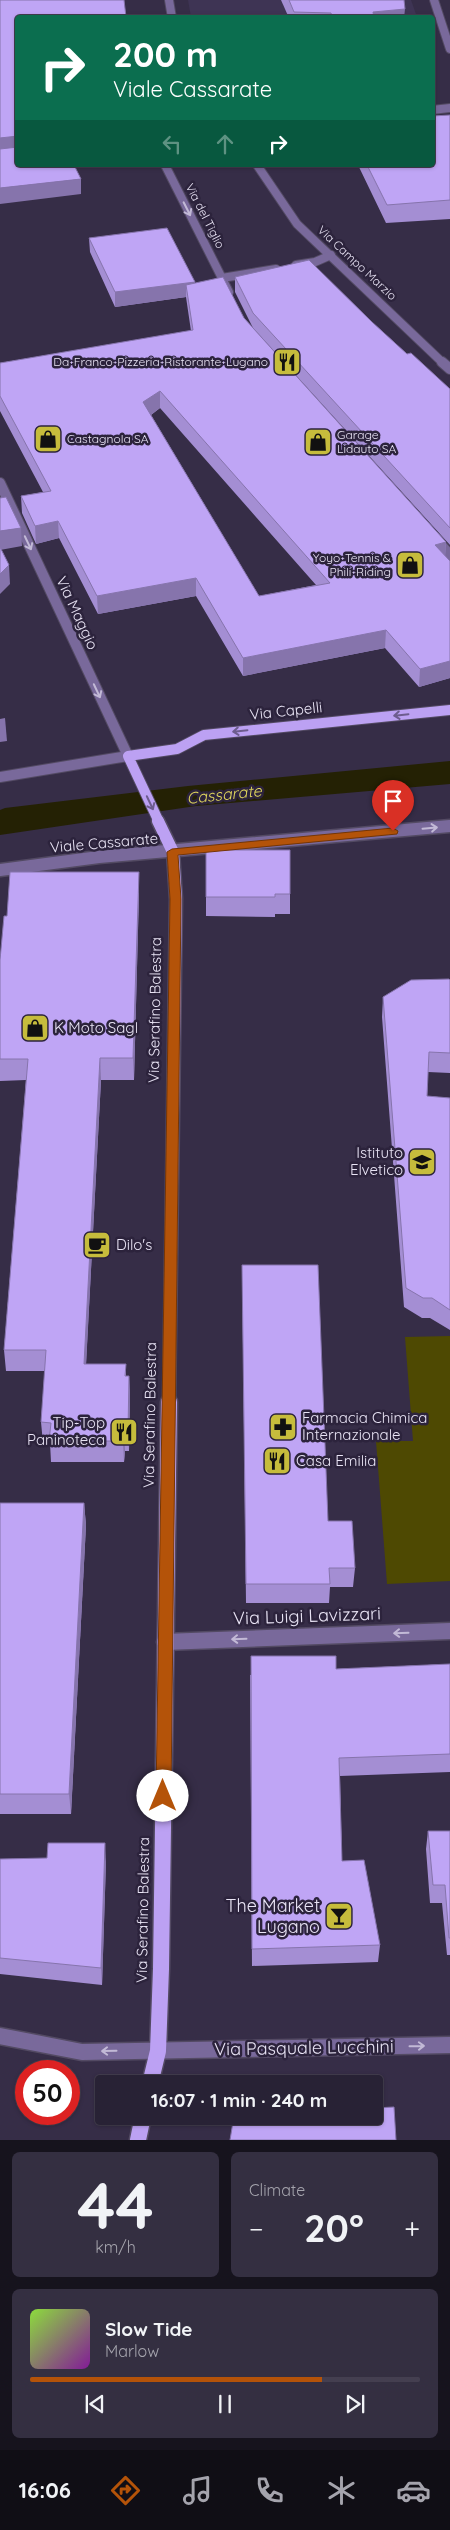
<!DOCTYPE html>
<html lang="en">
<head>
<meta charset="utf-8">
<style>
	body { margin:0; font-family:Quicksand,sans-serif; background:#342f41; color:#f1f3f6; height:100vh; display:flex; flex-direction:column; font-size:19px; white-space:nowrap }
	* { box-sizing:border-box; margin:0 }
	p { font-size:16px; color:#a5a4ad }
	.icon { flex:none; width:28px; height:28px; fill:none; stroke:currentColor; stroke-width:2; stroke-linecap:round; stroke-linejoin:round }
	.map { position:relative; height:2140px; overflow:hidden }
	.details { display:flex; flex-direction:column; gap:12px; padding:12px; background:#16131d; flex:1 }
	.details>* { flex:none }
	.banner { position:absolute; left:15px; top:15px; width:420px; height:152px; border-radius:5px; box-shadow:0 1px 4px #0004,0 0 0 1px #443f50; background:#0b6e4f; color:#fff; overflow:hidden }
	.speed { position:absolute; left:15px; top:2060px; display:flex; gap:10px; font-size:25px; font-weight:700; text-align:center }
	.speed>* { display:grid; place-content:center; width:65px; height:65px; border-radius:50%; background:#282235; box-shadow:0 1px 4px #0004,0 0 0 1px #443f50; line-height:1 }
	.speed .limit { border:8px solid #d22; background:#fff; color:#111 }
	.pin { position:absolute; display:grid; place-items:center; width:42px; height:42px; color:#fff; margin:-51px -21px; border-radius:50% 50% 50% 0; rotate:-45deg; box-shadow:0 0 5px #0007 }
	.pin .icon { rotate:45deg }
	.me { position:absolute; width:55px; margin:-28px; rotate:0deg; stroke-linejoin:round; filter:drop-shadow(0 0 4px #0008) }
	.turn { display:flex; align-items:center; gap:18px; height:105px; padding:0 15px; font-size:22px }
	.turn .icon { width:65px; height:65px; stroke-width:2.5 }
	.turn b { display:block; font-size:35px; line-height:42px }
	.lanes { display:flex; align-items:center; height:48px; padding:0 15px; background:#0003; justify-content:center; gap:25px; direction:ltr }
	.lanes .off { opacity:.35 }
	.big { font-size:38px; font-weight:700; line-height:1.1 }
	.details .widget { flex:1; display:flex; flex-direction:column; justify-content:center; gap:8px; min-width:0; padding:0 18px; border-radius:8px; background:#342f41 }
	.details .dial { align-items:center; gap:0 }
	.dial b { font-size:65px; line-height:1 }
	.song { display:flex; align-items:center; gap:15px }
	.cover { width:60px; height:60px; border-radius:8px; background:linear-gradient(135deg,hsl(90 70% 55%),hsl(290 70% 35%)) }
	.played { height:5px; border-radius:2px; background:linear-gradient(90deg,#b45309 75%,#443f50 75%) }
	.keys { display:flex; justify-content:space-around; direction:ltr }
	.heat { display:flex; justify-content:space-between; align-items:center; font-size:28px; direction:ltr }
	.details .tiles { flex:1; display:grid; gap:12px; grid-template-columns:1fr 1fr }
	.widget:last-child { grid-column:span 2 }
	.trip { position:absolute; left:95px; top:2075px; width:288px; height:50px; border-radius:5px; background:#282235; box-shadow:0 1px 4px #0004,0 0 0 1px #443f50; font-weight:700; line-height:50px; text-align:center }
	.dock { display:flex; height:80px; justify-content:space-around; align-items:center; background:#100e15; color:#a5a4ad }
	.dock .icon { width:35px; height:35px }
	.dock .active { color:#b45309 }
	.dock b { font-size:22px; color:#f1f3f6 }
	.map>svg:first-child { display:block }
	.built { fill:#3e3454 }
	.green { fill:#4e4902 }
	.water { fill:#242104 }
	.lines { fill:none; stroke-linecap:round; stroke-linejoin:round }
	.minor-far3-casing { stroke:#534a63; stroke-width:10 }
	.minor-far2-casing { stroke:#534a63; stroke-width:12 }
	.minor-far1-casing { stroke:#534a63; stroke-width:15 }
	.minor-casing { stroke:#534a63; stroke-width:19 }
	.major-far2-casing { stroke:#534a63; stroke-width:12 }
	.major-far1-casing { stroke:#534a63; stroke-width:15 }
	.major-casing { stroke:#534a63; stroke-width:19 }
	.minor-far3 { stroke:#79699b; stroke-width:8 }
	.minor-far2 { stroke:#79699b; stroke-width:10 }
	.minor-far1 { stroke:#79699b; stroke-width:12 }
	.minor { stroke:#79699b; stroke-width:16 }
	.major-far2 { stroke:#bca1f3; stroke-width:10 }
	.major-far1 { stroke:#bca1f3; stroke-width:12 }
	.major { stroke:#bca1f3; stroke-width:16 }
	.wall { fill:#a48ed3; fill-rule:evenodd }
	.shaded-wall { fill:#8674ac }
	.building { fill:#bfa5f5; stroke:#8674ac; fill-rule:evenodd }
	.oneway { stroke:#c2b9d6 }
	.oneway2 { stroke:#6d5c8e }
	.route { fill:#b45309; stroke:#753606 }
	.labels { text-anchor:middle; stroke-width:5; stroke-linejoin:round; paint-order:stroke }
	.far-street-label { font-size:12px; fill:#e9e4f5; stroke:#2c233c }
	.far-poi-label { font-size:12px; fill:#e9e4f5; stroke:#2c233c; text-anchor:end }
	.street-label { font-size:15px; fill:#e9e4f5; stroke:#2c233c }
	.poi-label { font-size:15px; fill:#e9e4f5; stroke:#2c233c; text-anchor:start }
	.water-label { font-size:16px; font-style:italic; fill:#e3d95d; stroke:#2c233c }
	.near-street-label { font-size:18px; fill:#e9e4f5; stroke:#2c233c }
	.near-poi-label { font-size:18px; fill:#e9e4f5; stroke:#2c233c; text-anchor:end }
</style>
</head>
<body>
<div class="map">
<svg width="450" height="2140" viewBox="0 0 450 2140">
	<rect width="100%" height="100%" fill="#362d47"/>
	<path class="built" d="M188,0H411L417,17H191Z"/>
	<path class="green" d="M450,1336V1581L387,1584L376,1441H413L405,1337Z"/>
	<path class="water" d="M450,761V784L196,806L0,835V810L5,808L188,786Z"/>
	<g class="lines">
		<g class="minor-far3-casing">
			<g id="minor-far3">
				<path d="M169,0L172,18"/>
				<path d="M434,0L450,49"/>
				<path d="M432,110L450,108"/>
				<path d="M165,165L229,292"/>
				<path d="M257,165L297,224L443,363"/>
				<path d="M296,265L315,262L331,255"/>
				<path d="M222,278L276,269"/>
			</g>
		</g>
		<g class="minor-far2-casing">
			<g id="minor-far2">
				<path d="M442,362L450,369"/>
				<path d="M0,483L128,756L0,777"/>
				<path d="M435,538L450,555"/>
			</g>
		</g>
		<g class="minor-far1-casing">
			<path id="minor-far1" d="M0,870L99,857L450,826"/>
		</g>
		<g class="minor-casing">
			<g id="minor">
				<path d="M165,1642L450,1631"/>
				<path d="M0,2036L82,2052L450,2045"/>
			</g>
		</g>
		<g class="major-far2-casing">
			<path id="major-far2" d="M159,822L128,756L177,749L204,735L450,710"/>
		</g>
		<g class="major-far1-casing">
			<path id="major-far1" d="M158,821L173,852L176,899L169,1403"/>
		</g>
		<g class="major-casing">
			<g id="major">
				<path d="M150,2084L158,2051L161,1969L169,1402"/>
				<path d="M138,2140L143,2116"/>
			</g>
		</g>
		<use href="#minor-far3" class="minor-far3"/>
		<use href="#minor-far2" class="minor-far2"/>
		<use href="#minor-far1" class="minor-far1"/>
		<use href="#minor" class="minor"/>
		<use href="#major-far2" class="major-far2"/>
		<use href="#major-far1" class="major-far1"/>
		<use href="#major" class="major"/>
	</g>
	<g class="wall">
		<path d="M281,0H404V18H289Z"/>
		<path d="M450,115V219L386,223L358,165H432Z"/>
		<path d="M89,238L195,284L244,318L446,542L445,556L450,561V678L419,687L385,648L243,676L196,596L98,614L59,538L36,544L22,513L21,496L43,492L0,411V363L191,331L186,297L115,307L90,252ZM160,408L316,585L259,596L151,415Z"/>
		<path d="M235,277L372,322L407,354L450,389V545L253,328L235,292Z"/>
		<path d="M206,850L290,894V914H275V917L206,916Z"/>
		<path d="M139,893L134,1080H101L86,1364H126V1376H129L130,1397L129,1451H125L124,1462H51L50,1443H43L41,1422L45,1371H6L4,1350L26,1080L0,1081V960L7,916Z"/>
		<path d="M450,980V1073L428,1072L427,1096L450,1098V1330L430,1318H422L404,1307L382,1017L383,997Z"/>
		<path d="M242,1265L328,1521L355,1568L353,1587H330L329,1603H246Z"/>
		<path d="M0,1503H84L86,1525L71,1814H0Z"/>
		<path d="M450,1664V1772L340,1776L342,1861L380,1945L378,1962L252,1966L250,1675L336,1669Z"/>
		<path d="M428,1831H450V1955H447L442,1903H430L426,1849Z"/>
		<path d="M0,1859L106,1861L102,1985L0,1974Z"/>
	</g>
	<g class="shaded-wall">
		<path d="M405,9L404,18H373V12Z"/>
		<path d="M17,135L18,150L0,153V138Z"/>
		<path d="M81,179V194L0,204V188Z"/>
		<path d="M195,282V296L186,285V297L115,307V292Z"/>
		<path d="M160,391V408L144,420L143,402Z"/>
		<path d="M58,521L59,538L36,544L35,526Z"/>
		<path d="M21,528L22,546L0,550V531Z"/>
		<path d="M446,542L445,560L435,545Z"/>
		<path d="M9,565L10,584L0,594V574Z"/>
		<path d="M196,578V596L98,614L97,596Z"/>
		<path d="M386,630L385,648L243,676V658Z"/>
		<path d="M450,661V678L419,687L420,669Z"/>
		<path d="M5,718L7,741L0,742V719Z"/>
		<path d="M139,872V893L134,1080L133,1058Z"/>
		<path d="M100,1058L101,1080L85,1385L84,1364Z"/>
		<path d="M129,1376L130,1397L129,1451L128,1430Z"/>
		<path d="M124,1430L125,1451L124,1462L123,1441Z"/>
		<path d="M84,1503L86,1525L71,1814L69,1794Z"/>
		<path d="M105,1843L106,1861L102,1985L101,1968Z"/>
	</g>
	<g class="building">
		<path d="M0,0H124L126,17L135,18H18V136L0,138Z"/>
		<path d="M289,0H404L405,9L373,12L374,18H332L331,13L294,12Z"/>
		<path d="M450,115V200L387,205L367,165H432V116Z"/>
		<path d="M18,147V165H74L81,179L0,188V149Z"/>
		<path d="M167,228L195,282L115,292L89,238Z"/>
		<path d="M309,260L372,322L407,354L411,353L450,389V528L253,313L235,277Z"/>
		<path d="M223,277L244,318L446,542L435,545L450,561V661L420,669L386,630L243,658L196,578L97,596L58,521L35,526L21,496L51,491L0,396V363L193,330L186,285ZM160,391L330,583L259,596L143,402Z"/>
		<path d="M6,497L21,528L0,531V498Z"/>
		<path d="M0,547L9,565L0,574Z"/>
		<path d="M206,850H290V894H275V897H206Z"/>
		<path d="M10,872H139L133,1058H100L84,1364H126L125,1376H129L128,1430H124L123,1441H49L51,1423L41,1422L46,1350H4L28,1059H0V960L4,916H7Z"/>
		<path d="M449,979L450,980V1053L429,1052L427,1096L450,1098V1310L432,1298H423L406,1288L383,997L411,980Z"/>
		<path d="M242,1265H318L328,1521H352L355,1568H329L330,1584H246Z"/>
		<path d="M0,1503H84L69,1794H0Z"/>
		<path d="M251,1656H336V1669L450,1664V1754L339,1758L342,1861L364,1860L380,1945L252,1949Z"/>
		<path d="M428,1831H450V1938H449L445,1885H433Z"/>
		<path d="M48,1843H105L101,1968L0,1958V1859L47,1858Z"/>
		<path d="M394,2107L396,2140H230L234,2116H374V2108Z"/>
	</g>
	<defs><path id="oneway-shaft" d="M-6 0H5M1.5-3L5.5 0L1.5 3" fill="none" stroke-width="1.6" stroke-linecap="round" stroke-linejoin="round" transform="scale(1.25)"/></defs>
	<g class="oneway">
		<use href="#oneway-shaft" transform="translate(187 209) rotate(63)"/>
		<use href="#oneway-shaft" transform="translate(28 543) rotate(65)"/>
		<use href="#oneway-shaft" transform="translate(97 691) rotate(65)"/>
		<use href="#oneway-shaft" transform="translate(430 828) rotate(-5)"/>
		<use href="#oneway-shaft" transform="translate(401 1633) rotate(178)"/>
		<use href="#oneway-shaft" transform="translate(239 1639) rotate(178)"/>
		<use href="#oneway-shaft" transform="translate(417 2046) rotate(-1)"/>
		<use href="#oneway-shaft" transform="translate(109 2051) rotate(179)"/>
	</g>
	<g class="oneway2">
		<use href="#oneway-shaft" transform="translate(401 715) rotate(174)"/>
		<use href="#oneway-shaft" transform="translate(240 731) rotate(174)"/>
		<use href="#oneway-shaft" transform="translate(150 803) rotate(65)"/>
	</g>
	<path class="route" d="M393,828L398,831L397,834L178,855L181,899L171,1796L168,1801L163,1803L158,1801L156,1796L170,899L167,852L172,849Z"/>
	<defs>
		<g id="restaurant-square" transform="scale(1.4375)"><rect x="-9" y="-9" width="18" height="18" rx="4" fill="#c6bc3c" stroke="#2c233c"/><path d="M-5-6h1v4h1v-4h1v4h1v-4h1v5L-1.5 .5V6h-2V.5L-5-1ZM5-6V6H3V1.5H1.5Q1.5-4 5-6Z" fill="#111"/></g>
		<g id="shop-square" transform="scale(1.4375)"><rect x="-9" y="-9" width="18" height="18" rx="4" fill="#c6bc3c" stroke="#2c233c"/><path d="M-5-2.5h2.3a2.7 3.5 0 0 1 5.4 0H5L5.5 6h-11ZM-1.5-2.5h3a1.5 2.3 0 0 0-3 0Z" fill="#111"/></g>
		<g id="school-square" transform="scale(1.4375)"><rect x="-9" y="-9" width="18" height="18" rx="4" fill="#c6bc3c" stroke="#2c233c"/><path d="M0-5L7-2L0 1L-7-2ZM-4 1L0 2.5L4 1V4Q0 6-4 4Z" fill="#111"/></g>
		<g id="cafe-square" transform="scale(1.4375)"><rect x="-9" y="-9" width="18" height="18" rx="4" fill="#c6bc3c" stroke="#2c233c"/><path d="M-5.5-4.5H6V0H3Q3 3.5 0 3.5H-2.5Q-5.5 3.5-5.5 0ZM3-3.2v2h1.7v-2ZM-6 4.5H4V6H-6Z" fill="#111"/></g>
		<g id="pharmacy-square" transform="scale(1.4375)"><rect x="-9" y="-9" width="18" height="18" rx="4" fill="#c6bc3c" stroke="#2c233c"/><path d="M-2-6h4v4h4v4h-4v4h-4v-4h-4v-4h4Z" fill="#111"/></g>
		<g id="bar-square" transform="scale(1.4375)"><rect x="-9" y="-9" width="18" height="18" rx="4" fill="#c6bc3c" stroke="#2c233c"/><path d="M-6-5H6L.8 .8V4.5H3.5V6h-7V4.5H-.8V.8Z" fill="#111"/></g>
	</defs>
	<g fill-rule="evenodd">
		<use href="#restaurant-square" x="287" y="362"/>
		<use href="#shop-square" x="48" y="439"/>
		<use href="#shop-square" x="318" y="442"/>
		<use href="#shop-square" x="410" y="565"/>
		<use href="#shop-square" x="35" y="1028"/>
		<use href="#school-square" x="422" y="1162"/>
		<use href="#cafe-square" x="97" y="1245"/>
		<use href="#pharmacy-square" x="283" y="1427"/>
		<use href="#restaurant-square" x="124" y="1432"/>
		<use href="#restaurant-square" x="277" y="1461"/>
		<use href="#bar-square" x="339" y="1916"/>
	</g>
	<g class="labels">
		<g class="far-street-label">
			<text transform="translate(205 216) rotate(63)" y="4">Via del Tiglio</text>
			<text transform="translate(357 263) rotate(43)" y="4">Via Campo Marzio</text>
		</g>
		<g class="far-poi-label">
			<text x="268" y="366">Da-Franco-Pizzeria-Ristorante-Lugano</text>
			<text x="337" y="439" text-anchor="start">Garage<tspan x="337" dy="14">Lidauto SA</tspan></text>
			<text x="67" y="443" text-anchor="start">Castagnola SA</text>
			<text x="391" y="562">Yoyo-Tennis &amp;<tspan x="391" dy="14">Phili-Riding</tspan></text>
		</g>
		<g class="street-label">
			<text transform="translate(77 613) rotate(65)" y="5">Via Maggio</text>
			<text transform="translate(286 711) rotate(-6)" y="5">Via Capelli</text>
			<text transform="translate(104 843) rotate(-5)" y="5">Viale Cassarate</text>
			<text transform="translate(155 1010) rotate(-89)" y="5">Via Serafino Balestra</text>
			<text transform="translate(150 1415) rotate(-89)" y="5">Via Serafino Balestra</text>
			<text transform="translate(143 1910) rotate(-89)" y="5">Via Serafino Balestra</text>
		</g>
		<g class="poi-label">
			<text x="54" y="1033">K Moto Sagl</text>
			<text x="403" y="1158" text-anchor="end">Istituto<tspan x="403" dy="17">Elvetico</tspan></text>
			<text x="116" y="1250">Dilo's</text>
			<text x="302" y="1423">Farmacia Chimica<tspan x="302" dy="17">Internazionale</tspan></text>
			<text x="105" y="1428" text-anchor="end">Tip-Top<tspan x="105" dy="17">Paninoteca</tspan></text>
			<text x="296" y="1466">Casa Emilia</text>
		</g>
		<g class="water-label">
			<text transform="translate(224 794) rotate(-6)" y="6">Cassarate</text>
		</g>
		<g class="near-street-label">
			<text transform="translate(307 1616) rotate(-2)" y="6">Via Luigi Lavizzari</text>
			<text transform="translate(304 2048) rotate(-1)" y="6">Via Pasquale Lucchini</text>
		</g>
		<g class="near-poi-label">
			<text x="320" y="1912">The Market<tspan x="320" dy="21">Lugano</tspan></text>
		</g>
	</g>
</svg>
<div class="speed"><div class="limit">50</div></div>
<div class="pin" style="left:393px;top:831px;background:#d93025"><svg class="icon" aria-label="arrive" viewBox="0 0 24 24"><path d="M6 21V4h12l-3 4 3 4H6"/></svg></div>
<svg class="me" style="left:163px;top:1796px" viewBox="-20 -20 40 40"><circle r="19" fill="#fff"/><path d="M0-13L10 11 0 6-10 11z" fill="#b45309"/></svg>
<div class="trip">16:07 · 1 min · 240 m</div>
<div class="banner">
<div class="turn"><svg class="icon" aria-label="right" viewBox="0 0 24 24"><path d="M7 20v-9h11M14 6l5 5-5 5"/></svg><div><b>200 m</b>Viale Cassarate</div></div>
<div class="lanes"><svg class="icon off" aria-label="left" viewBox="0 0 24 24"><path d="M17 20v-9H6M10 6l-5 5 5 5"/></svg><svg class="icon off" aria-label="ahead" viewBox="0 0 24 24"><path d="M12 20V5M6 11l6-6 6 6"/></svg><svg class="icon" aria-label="right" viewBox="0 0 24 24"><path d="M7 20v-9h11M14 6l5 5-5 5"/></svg></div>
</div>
</div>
<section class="details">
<div class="tiles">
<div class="widget dial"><b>44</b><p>km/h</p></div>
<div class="widget"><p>Climate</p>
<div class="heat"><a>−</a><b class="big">20°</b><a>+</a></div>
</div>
<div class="widget">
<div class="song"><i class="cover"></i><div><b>Slow Tide</b><p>Marlow</p></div></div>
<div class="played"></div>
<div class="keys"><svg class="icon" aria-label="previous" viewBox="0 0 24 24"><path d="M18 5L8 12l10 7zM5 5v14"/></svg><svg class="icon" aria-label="pause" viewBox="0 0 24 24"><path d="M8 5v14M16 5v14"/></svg><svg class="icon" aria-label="next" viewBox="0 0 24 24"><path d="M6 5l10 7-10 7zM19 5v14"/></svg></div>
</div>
</div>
</section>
<nav class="dock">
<b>16:06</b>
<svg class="icon active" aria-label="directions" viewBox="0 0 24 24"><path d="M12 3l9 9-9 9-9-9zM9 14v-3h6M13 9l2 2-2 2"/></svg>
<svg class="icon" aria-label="music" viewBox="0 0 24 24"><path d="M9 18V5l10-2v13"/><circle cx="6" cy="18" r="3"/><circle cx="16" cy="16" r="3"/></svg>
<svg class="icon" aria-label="phone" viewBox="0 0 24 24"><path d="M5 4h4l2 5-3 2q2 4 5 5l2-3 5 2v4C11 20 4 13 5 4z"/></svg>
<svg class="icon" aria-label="climate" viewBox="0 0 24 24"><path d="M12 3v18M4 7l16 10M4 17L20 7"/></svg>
<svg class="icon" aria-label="car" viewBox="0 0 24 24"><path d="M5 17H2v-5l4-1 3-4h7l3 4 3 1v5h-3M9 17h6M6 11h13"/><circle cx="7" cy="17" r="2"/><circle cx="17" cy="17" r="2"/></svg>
</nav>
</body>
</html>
